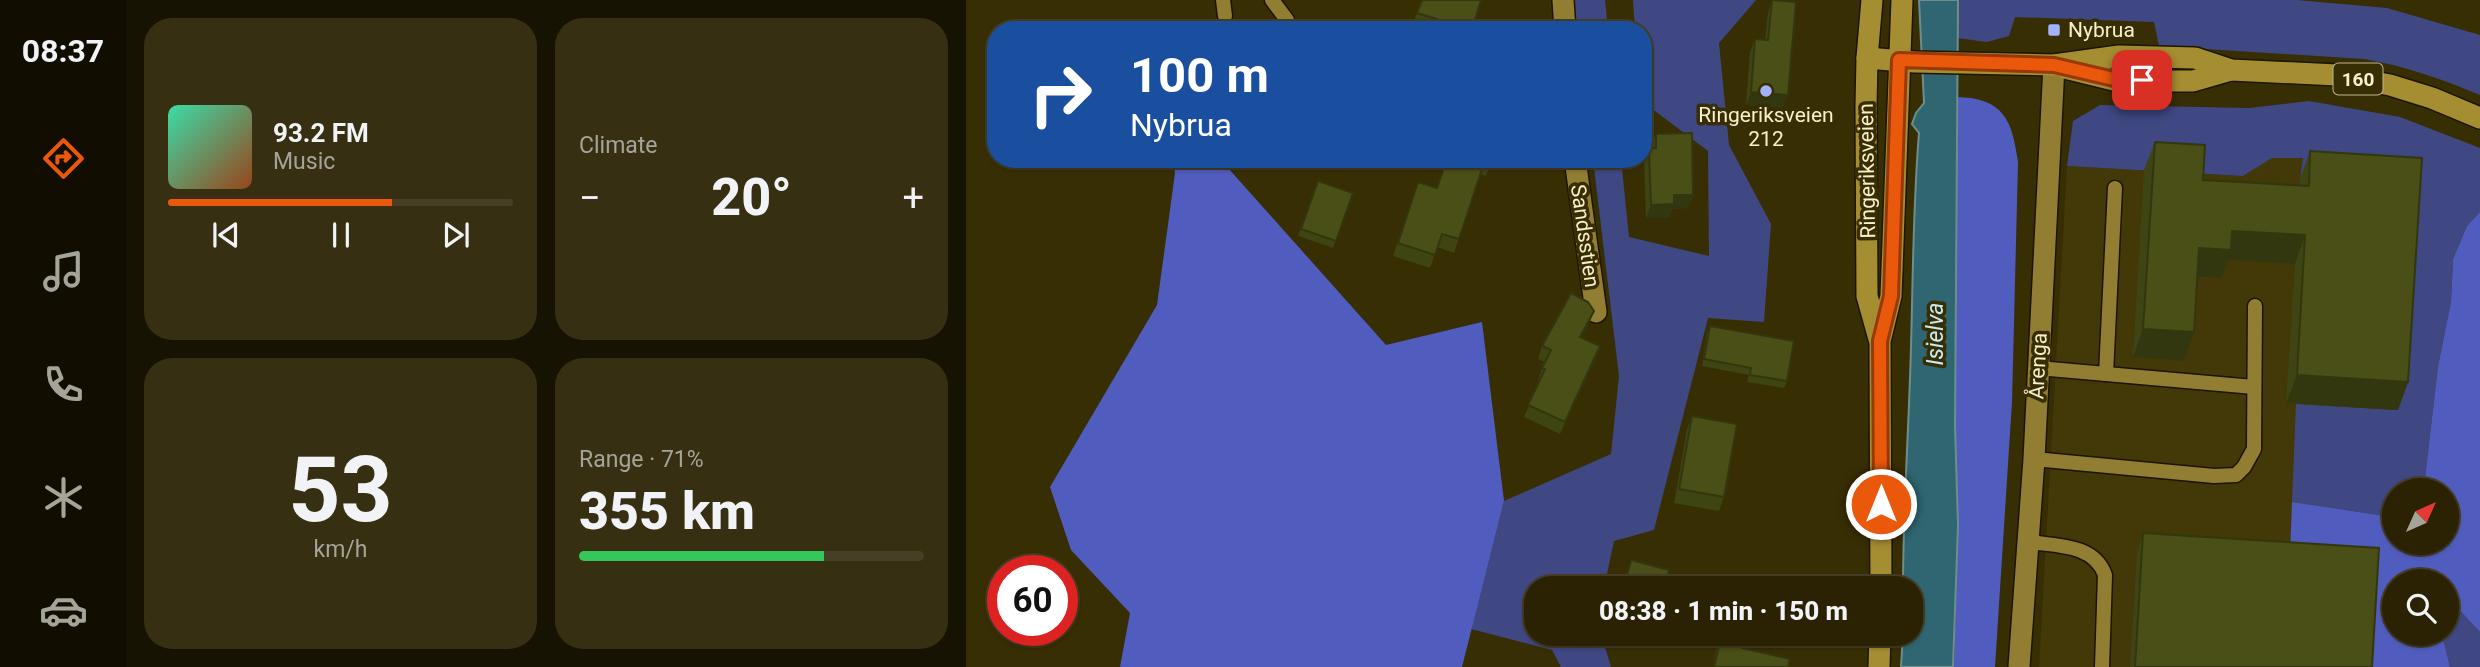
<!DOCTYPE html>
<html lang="en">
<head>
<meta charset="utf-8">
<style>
	body { margin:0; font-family:Roboto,sans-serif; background:#362f12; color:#f1f3f6; height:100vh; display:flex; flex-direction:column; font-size:26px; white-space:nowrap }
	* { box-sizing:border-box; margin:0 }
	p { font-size:23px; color:#a5a49a }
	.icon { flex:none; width:38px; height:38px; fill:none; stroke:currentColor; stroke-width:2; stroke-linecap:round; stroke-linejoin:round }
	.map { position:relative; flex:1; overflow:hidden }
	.drawer { display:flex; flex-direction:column; gap:18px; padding:18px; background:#171302; width:840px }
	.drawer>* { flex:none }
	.top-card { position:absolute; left:21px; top:21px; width:665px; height:147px; border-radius:28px; box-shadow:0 2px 5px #0004,0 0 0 2px #463f25; background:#1a4fa0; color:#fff; overflow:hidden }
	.needle { width:46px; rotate:45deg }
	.buttons { position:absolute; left:1416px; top:478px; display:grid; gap:14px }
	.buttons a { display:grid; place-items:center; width:77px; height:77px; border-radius:50%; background:#2a2203; box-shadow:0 2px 5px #0004,0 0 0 2px #463f25; font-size:35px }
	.speed { position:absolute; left:21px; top:555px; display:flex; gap:14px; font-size:35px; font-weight:700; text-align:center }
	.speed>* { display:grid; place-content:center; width:91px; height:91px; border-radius:50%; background:#2a2203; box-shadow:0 2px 5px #0004,0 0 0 2px #463f25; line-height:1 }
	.speed .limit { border:10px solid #d22; background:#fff; color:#111 }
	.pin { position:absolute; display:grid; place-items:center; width:60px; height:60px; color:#fff; margin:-30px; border-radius:14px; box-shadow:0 4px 10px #0006 }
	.me { position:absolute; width:77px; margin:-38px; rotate:0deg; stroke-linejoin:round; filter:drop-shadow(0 0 5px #0008) }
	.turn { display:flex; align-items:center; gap:24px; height:147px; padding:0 28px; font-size:32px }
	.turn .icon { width:91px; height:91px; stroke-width:2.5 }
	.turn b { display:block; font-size:49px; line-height:60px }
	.big { font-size:52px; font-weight:800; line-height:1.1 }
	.drawer .tile { flex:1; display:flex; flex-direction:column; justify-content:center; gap:10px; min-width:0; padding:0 24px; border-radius:28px; background:#362f12 }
	.drawer .dial { align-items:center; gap:0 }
	.dial b { font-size:91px; line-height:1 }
	.song { display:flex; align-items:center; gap:21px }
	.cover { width:84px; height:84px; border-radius:10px; background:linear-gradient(135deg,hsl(160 70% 55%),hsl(20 70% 35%)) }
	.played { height:7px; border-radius:4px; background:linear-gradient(90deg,#ea580c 65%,#463f25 65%) }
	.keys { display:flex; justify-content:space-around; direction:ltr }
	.heat { display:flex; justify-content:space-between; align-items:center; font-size:38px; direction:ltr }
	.charge { height:10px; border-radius:5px; background:linear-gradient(90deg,#34c759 71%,#463f25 0) }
	.drawer .tiles { flex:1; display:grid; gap:18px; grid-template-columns:repeat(2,1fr) }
	.trip { position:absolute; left:558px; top:576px; width:399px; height:70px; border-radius:28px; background:#2a2203; box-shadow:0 2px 5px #0004,0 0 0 2px #463f25; font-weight:800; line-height:70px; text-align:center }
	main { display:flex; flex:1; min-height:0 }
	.tab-bar { display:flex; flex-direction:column; width:126px; justify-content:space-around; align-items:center; background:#110e01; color:#a5a49a }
	.tab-bar .icon { width:49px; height:49px }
	.tab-bar .on { color:#ea580c }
	.tab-bar b { font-size:32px; color:#f1f3f6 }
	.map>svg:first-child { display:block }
	.built { fill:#433807 }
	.green { fill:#3f4883 }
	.forest { fill:#515dbe }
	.water { fill:#2f6672; stroke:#6c8f8d; stroke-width:2 }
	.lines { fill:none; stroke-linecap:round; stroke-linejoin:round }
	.service-casing { stroke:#1c1601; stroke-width:17 }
	.minor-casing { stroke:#1c1601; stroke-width:24 }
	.primary-casing { stroke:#1c1601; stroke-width:24 }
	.service { stroke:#927e32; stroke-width:14 }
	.minor { stroke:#927e32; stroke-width:21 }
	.primary { stroke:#a58e31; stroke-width:21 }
	.wall { fill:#3f4413 }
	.shaded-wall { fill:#33370f }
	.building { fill:#494f16; stroke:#33370f; stroke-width:2 }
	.route-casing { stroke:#983908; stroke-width:18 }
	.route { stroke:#ea580c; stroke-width:12 }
	.poi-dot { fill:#a3b2fd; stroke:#382e04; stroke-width:2.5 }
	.labels { text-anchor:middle; stroke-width:7; stroke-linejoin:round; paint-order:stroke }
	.shield { fill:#382e04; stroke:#bfb58f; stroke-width:2 }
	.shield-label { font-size:19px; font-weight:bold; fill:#f9efcb }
	.poi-label { font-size:21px; fill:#f9efcb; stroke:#382e04; text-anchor:start }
	.street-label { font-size:21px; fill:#f9efcb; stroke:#382e04 }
	.water-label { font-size:23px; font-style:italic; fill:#c9eaf2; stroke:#382e04 }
</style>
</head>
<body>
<main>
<nav class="tab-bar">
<b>08:37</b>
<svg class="icon on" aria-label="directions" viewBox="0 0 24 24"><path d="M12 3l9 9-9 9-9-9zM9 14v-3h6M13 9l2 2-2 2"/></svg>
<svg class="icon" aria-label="music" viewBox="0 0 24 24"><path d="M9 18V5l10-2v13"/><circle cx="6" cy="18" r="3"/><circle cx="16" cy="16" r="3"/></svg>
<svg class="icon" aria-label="phone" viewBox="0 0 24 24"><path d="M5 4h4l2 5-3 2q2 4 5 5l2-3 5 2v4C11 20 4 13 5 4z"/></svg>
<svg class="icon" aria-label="climate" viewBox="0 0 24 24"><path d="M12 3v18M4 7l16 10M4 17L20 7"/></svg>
<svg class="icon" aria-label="car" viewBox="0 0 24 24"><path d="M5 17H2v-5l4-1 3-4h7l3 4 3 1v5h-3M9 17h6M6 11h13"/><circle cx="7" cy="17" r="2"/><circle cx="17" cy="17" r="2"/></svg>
</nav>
<section class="drawer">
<div class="tiles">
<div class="tile">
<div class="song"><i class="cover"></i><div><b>93.2 FM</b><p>Music</p></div></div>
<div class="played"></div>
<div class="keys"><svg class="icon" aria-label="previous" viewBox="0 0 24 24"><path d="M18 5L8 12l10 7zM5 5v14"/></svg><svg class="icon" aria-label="pause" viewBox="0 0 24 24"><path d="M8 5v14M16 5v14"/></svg><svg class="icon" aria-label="next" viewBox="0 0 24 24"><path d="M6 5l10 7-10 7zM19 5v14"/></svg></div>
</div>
<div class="tile"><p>Climate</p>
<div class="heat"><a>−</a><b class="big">20°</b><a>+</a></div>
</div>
<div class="tile dial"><b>53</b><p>km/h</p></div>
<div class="tile"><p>Range · 71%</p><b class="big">355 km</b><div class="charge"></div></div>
</div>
</section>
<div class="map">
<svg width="1514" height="667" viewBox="0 0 1514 667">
	<rect width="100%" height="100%" fill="#382e04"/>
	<path class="built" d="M1306,158H1338L1334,179L1400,667H1073L1101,166L1277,176Z"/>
	<g class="green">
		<path d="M606,0H639L642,30H610Z"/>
		<path d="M667,0H790L753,43L763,145L805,224L798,322L742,318L688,530L648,541L638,588H570V634H635L645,667H595L586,650L505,629L538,501L645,454L653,376L627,159H655L663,237L743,256L742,151L677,102V30H669Z"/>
		<path d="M994,0H1331L1421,8L1514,35V95C1476,79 1439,66 1398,59L1193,46L1188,22L1049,17L1043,36L1021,42L991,38L992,1Z"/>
		<path d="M1343,101L1434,117L1514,148V212L1501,226L1487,259L1485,302L1472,366L1458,487L1456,490H1428V509L1413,515L1326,502L1330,404L1431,410L1445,186L1334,179L1337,158H1306L1277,176L1101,166L1107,121L1134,105L1283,108Z"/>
		<path d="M1485,601L1514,632V667H1484L1476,634H1480L1481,606Z"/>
	</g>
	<g class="forest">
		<path d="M990,97C1038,98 1046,120 1052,162L1046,402L1029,667H988L992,525L989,426Z"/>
		<path d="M206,159H254L420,345L516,322L538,501L496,667H154L164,613L105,550L84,487L191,305L209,173Z"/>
		<path d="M1514,212V632L1485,601L1481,606L1480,581H1428V634H1476L1484,667H1400L1324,554L1326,502L1413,515L1428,509V542H1480V490H1456L1458,487L1472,366L1485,302L1487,259L1501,226Z"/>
	</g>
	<path class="water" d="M953,0H992L989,426L992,525L987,667H935L937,634H945V588H937C937,508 943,427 945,347C947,276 947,205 953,133L946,124L950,113L958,103Z"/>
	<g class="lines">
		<g class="service-casing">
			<g id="service">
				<path d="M257,0L259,16"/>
				<path d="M306,0L321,20"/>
				<path d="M1072,368L1288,387"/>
				<path d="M1140,374L1149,188"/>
				<path d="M1068,459L1248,476L1270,475L1278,467L1288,449L1289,306"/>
				<path d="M1063,542C1091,546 1128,544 1139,575L1136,667"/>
			</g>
		</g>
		<g class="minor-casing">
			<g id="minor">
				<path d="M597,0L599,30"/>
				<path d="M609,159L630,312"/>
				<path d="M1053,667L1068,459L1088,65"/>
			</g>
		</g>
		<g class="primary-casing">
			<g id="primary">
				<path d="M906,0L901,58L900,106L901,296L913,339"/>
				<path d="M901,58L949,62L1088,65L1153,56L1229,58L1265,70L1371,75L1424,85L1466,98L1514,118"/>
				<path d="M1099,68L1152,81H1227L1265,70"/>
				<path d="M915,588L914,341L925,296L936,0"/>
				<path d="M913,667L914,634"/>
			</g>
		</g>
		<use href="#service" class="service"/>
		<use href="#minor" class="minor"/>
		<use href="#primary" class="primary"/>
	</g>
	<g class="wall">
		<path d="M455,0L506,30H465L447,24Z"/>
		<path d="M806,0L817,108L780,105L784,52L789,39L799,40L802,13Z"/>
		<path d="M690,134L727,195L722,208L706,209L703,218H680L678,162Z"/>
		<path d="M1189,142L1237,180L1334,186V179L1344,151L1442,382L1432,410L1320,403L1329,264L1262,260L1255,278L1231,277L1218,361L1167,357L1178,170Z"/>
		<path d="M481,159H526L520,176L514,174L488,253L471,247L464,268L427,256L452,182L471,188Z"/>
		<path d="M352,181L387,193L367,248L332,236Z"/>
		<path d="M628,311L623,323L616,337L634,346L630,358L594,434L558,417L574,381L572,380L579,362L572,359L576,346Z"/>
		<path d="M744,326L821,381L818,388L781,382L783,375L736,366L741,333Z"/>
		<path d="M726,416L758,497L753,511L708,503L721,429Z"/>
		<path d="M1177,533L1406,667H1164L1171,552Z"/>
		<path d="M665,560L699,588H656Z"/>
		<path d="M745,634H780L776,648L822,667H747L752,642L743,640Z"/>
	</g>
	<g class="shaded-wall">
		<path d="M785,92L822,95L817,108L780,105Z"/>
		<path d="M708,195H727L722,208L706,209L703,218H680L685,205Z"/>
		<path d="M1266,231L1339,235L1329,264L1262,260L1255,278L1223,276L1233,248Z"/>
		<path d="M628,311L623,323L610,349L614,337Z"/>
		<path d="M1177,329L1228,332L1218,361L1167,357Z"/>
		<path d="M634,346L630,358L594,434L599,422Z"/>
		<path d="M1331,375L1442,382L1432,410L1320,403Z"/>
	</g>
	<g class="building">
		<path d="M456,0H515L506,30L451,13Z"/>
		<path d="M806,0L830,2L822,95L785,92L789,39L802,40Z"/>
		<path d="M245,25L249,30H238Z"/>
		<path d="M726,133L727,195H708V204L685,205L683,149L690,148V134Z"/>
		<path d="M1189,142L1239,145L1237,180L1343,186L1344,151L1456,158L1442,382L1331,375L1339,235L1266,231L1265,250L1233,248L1228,332L1177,329Z"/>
		<path d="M481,159H526L525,162L519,160L493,239L476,234L469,255L432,243L452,182L471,188Z"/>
		<path d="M352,181L387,193L370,241L335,229Z"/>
		<path d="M605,293L622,302L628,311L614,337L634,346L599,422L562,405L579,369L576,368L585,350L576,346Z"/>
		<path d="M744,326L828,341L821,381L784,375L785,368L738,359Z"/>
		<path d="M726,416L771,424L758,497L713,489Z"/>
		<path d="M1177,533L1413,548L1406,667H1169Z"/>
		<path d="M665,560L703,570L699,588H658Z"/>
		<path d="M756,634H780L776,648L824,659L822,667H748Z"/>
	</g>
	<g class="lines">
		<g class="route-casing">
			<path id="route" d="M915,504L914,341L925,296L933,60L1088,65L1152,80H1176"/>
		</g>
		<use href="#route" class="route"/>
	</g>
	<g class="poi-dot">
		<rect x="1081" y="23" width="14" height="14" rx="3.5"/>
		<circle cx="800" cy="91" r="7"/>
	</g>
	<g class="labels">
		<rect class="shield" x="1367.5" y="63.5" width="49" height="31" rx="5"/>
		<g class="shield-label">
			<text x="1392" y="86">160</text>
		</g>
		<g class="poi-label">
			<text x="1102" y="37">Nybrua</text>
			<text x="800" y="122" text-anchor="middle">Ringeriksveien<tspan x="800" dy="24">212</tspan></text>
		</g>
		<g class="street-label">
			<text transform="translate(901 171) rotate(-91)" y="7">Ringeriksveien</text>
			<text transform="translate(619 236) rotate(82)" y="7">Sandsstien</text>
			<text transform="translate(1072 366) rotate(-87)" y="7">Årenga</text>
		</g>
		<g class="water-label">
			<text transform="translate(969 334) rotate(-90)" y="8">Isielva</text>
		</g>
	</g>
</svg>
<div class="buttons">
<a><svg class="needle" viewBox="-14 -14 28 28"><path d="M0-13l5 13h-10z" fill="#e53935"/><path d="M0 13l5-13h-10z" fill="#a5a49a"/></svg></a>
<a><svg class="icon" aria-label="search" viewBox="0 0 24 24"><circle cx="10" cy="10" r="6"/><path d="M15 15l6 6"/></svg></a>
</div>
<div class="speed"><div class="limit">60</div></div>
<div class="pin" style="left:1176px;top:80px;background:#d93025"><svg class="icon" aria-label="arrive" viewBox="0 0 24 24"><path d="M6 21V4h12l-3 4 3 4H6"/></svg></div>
<svg class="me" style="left:915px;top:504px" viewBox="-20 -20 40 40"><circle r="17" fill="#ea580c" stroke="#fff" stroke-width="3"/><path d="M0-11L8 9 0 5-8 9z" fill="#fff"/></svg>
<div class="trip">08:38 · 1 min · 150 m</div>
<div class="top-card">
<div class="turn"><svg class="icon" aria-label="right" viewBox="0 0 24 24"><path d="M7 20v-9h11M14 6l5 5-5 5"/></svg><div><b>100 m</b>Nybrua</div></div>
</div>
</div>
</main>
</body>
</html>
